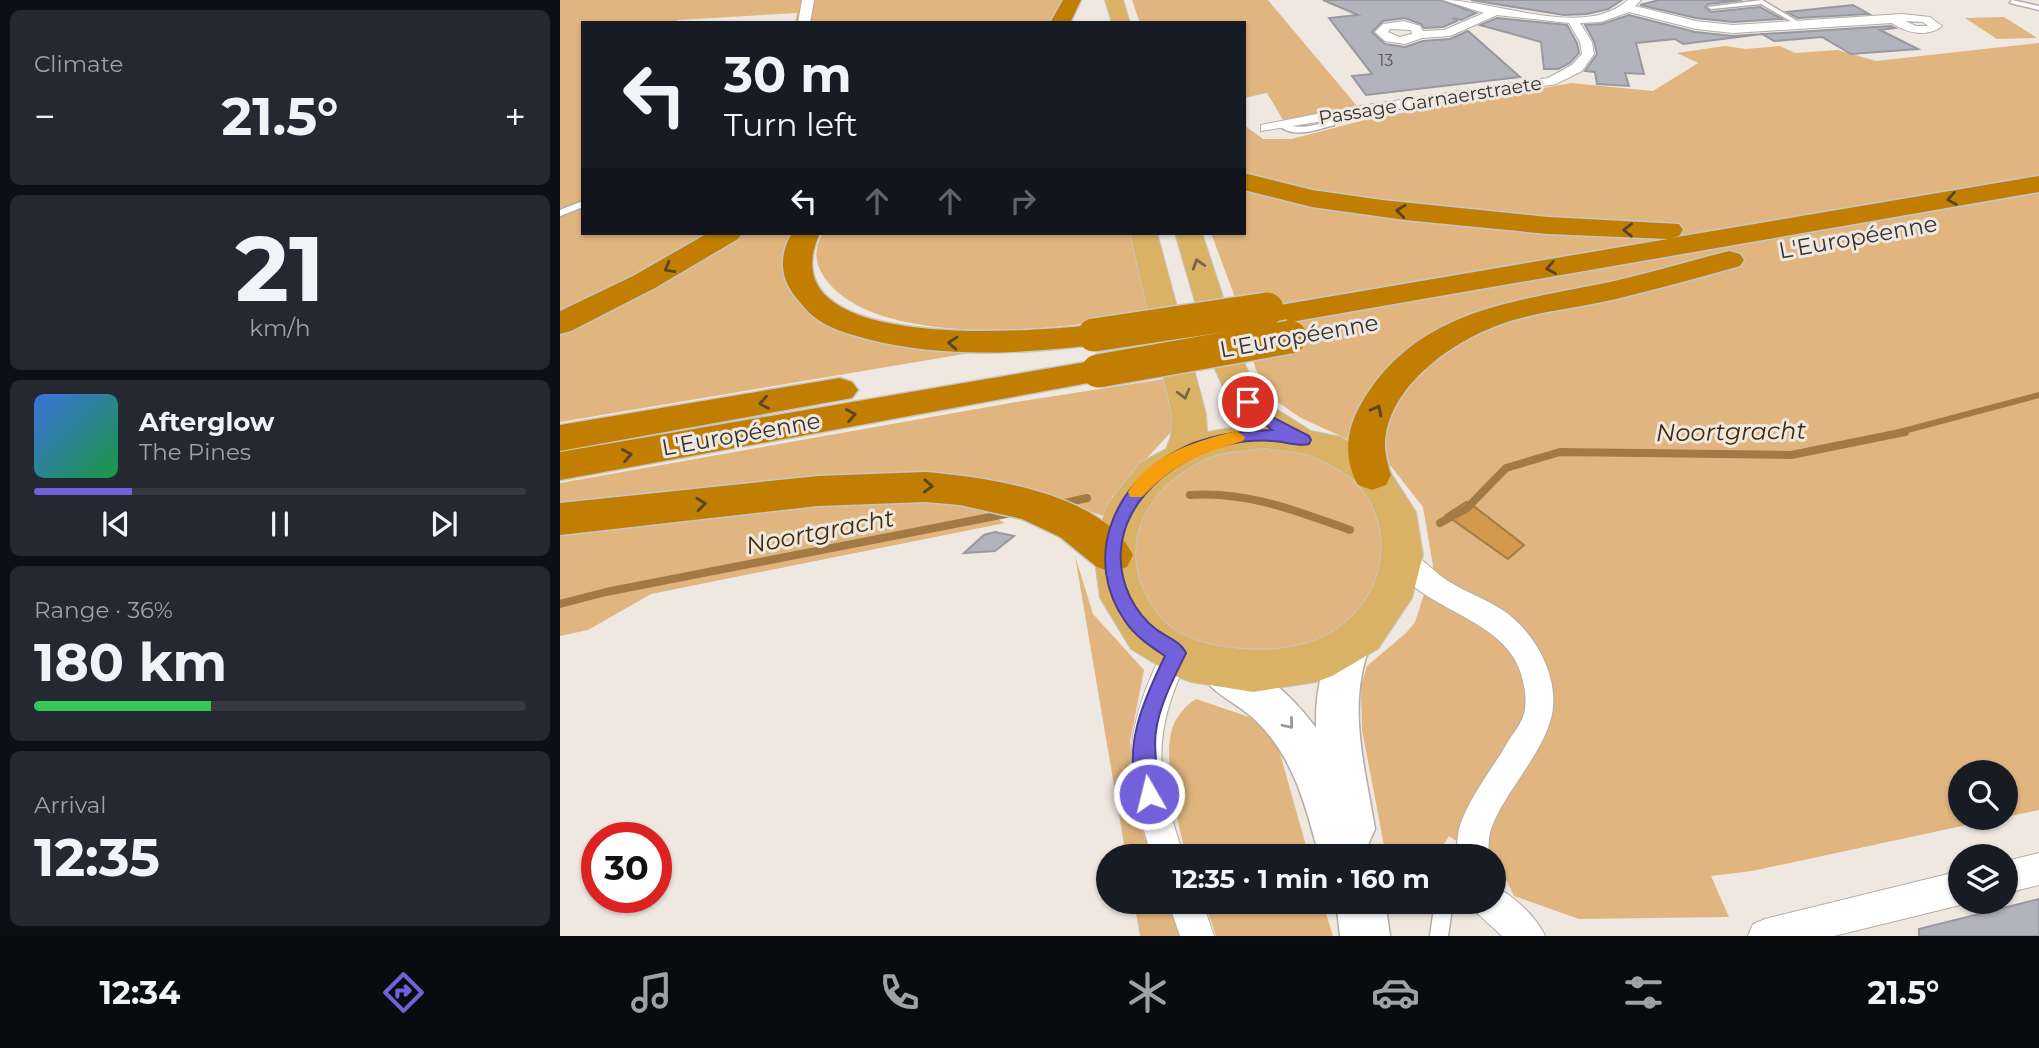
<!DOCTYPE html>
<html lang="en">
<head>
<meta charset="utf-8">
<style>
	body { margin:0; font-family:Montserrat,sans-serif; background:#242831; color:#f1f3f6; height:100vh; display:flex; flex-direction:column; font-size:26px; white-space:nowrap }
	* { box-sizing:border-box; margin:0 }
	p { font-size:23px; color:#9ea1a6 }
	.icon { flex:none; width:38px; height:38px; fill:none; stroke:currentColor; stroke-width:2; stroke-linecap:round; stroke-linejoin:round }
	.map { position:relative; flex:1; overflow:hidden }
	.side { display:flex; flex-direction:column; gap:10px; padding:10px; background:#0d0f14; width:560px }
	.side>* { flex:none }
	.hud { position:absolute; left:21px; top:21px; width:665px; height:214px; border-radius:0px; box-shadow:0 2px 5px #0004; background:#171b24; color:#f1f3f6; overflow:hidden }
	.buttons { position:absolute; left:1388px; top:760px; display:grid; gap:14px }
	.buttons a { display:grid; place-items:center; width:70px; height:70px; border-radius:50%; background:#171b24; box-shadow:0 2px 5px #0004; font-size:35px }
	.speed { position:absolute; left:21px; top:822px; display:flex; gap:14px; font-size:35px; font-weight:700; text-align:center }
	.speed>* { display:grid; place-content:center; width:91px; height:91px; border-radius:50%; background:#171b24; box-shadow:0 2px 5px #0004; line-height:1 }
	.speed .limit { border:10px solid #d22; background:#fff; color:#111 }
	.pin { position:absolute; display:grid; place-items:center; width:60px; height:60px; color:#fff; margin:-30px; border:4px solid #fff; border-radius:50%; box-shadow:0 2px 7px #0007 }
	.me { position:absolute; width:77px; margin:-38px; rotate:352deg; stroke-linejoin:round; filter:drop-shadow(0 0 5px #0008) }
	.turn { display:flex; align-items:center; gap:24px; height:147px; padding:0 28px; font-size:32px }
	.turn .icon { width:91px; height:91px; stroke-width:2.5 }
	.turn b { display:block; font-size:49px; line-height:60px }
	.lanes { display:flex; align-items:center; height:66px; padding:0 28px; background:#0003; justify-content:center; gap:35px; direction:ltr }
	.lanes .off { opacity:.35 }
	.big { font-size:52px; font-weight:700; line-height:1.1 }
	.side .card { flex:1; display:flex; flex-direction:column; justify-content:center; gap:10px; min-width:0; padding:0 24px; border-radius:10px; background:#242831 }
	.side .dial { align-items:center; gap:0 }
	.dial b { font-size:91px; line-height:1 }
	.song { display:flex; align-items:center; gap:21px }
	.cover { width:84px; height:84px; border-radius:10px; background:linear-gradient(135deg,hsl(220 70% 55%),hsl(140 70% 35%)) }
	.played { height:7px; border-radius:4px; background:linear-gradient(90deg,#7360db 20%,#363941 20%) }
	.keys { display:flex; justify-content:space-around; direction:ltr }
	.heat { display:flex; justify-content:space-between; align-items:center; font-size:38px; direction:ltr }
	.charge { height:10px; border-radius:5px; background:linear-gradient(90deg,#34c759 36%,#363941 0) }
	.trip { position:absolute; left:536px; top:844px; width:410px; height:70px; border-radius:35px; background:#171b24; box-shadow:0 2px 5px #0004; font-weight:700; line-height:70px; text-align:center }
	.menu { display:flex; height:112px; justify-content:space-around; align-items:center; background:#090b0e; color:#9ea1a6 }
	.menu .icon { width:49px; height:49px }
	.menu .current { color:#7360db }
	.menu b { font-size:32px; color:#f1f3f6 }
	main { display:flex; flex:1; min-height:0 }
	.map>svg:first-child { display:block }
	.green { fill:#e1b580 }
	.water { fill:#d3994c; stroke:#a47a44; stroke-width:2 }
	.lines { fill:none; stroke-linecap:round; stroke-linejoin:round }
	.stream-far1 { stroke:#a47a44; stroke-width:6 }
	.stream { stroke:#a47a44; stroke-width:8 }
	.building { fill:#b3b3bb; stroke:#9898a0; stroke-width:2 }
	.service-casing { stroke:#b3ada7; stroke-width:3 }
	.minor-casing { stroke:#b3ada7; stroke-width:2 }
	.secondary-casing { stroke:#b3ada7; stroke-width:3 }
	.primary-casing { stroke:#c6c6c5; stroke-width:2 }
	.motorway-casing { stroke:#c6c6c5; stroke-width:3 }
	.service { fill:#fff; fill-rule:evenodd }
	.minor { fill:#fff; fill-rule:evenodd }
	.secondary { fill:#fff; fill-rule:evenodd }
	.primary { fill:#dab266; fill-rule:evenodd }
	.motorway { fill:#c27e00; fill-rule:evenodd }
	.motorway-bridge-casing { stroke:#c6c6c5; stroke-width:36; stroke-linecap:butt }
	.motorway-bridge { stroke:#c27e00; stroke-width:33 }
	.oneway { stroke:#584524 }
	.oneway2 { stroke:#776546 }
	.oneway3 { stroke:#9a9898 }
	.route { fill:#7360db; stroke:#4b3e8e; stroke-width:2 }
	.slow { fill:#f59e0b }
	.labels { text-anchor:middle; stroke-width:6; stroke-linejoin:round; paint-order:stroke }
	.far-number-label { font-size:16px; fill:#545253 }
	.far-street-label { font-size:19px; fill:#353230; stroke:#efe8e1 }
	.street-label { font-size:23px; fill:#353230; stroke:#efe8e1 }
	.water-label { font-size:24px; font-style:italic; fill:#432b09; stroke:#efe8e1 }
</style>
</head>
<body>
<main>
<section class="side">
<div class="card"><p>Climate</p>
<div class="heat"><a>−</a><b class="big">21.5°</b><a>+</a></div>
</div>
<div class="card dial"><b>21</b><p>km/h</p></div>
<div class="card">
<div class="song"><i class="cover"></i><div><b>Afterglow</b><p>The Pines</p></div></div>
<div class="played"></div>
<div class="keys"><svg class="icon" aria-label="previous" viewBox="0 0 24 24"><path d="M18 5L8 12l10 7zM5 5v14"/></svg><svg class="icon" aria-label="pause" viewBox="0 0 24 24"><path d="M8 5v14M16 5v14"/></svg><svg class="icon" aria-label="next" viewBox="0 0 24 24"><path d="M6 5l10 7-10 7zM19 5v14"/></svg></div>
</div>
<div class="card"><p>Range · 36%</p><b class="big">180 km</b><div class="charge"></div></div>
<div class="card"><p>Arrival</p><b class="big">12:35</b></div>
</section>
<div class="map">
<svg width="1479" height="936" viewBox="0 0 1479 936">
	<rect width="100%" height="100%" fill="#efe8e1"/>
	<g class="green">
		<path d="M0,0H508L490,23H235L237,13L118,20L115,23H23V233H151L76,276L0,312Z"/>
		<path d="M572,0H708L797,106L723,120L707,93L684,98V23H580Z"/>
		<path d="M1444,17L1477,38L1437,39L1405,18Z"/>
		<path d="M1479,43V810L1446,817V772H1400V817H1444L1192,871L1151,876L1169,917L1019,919L954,896L943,873L933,866V856H918L889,836L877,856H826L802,730L801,686L807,666L846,633L855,622L873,566L863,507L822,455L741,418L710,397L696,370L673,292L651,233H684V125L703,139H732L808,119L1011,83L1093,91L1138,63L1117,53L1165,46L1186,49L1220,46L1235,53L1278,50L1316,61Z"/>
		<path d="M175,233H236L228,248L225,268L229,290L245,308L289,332L422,351L0,422V329L134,259Z"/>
		<path d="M263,233H571L590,313C574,318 555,319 538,322C467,332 310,344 264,277C254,262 254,248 263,233Z"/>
		<path d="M604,379L611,399L613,430L562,485L543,516L465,489L0,514V483L456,402Z"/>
		<path d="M689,448H718L755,456L787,473L811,497L827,553L825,571L793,619L756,642L700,655L633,641L606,625L586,603L571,561L582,511L618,472L652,455Z"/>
		<path d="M374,498L414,506L445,523L91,594L28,630L0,636V531L271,500Z"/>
		<path d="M515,556L533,614L584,670L570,742L578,819L592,856H566Z"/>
		<path d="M636,699L698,720L717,743L749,856H627C618,829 604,760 611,733C614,719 624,706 636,699Z"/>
		<path d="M574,901H609L622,936H580Z"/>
		<path d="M644,901H762L773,936H656Z"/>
	</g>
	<path class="water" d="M906,502L911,504L964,545L948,559L886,515Z"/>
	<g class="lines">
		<path class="stream-far1" d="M1336,433L1479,395"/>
		<g class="stream">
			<path d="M630,495C687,491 737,511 790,530"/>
			<path d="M500,504L527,498"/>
			<path d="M880,523L907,508L946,468L1000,452L1231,455L1345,432"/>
			<path d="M0,604L46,592L451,513"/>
		</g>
	</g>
	<g class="building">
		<path d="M763,0H881L916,13L901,20L893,18L897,21L883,27L864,28L861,24L845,18L823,21L812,32L825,44L845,47L863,41L890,39L908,31L960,77L806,95L792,76L812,74L769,18L798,15Z"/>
		<path d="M911,0H1062L1048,9L1027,14L1004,15Z"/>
		<path d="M1099,0H1182L1148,4L1145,7L1151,12L1200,7L1222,19L1173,22L1136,18L1080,5Z"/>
		<path d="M1293,5L1309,14L1238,18L1227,12Z"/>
		<path d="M1069,15L1135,32L1173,36L1331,26L1335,28L1320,30L1358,49L1291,54L1262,37L1214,41L1202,34L1123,44L1115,39L1076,43L1084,74L1065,73L1069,86L1037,84L1035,72L1025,71L1037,54L1034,41L1025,25L1042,24Z"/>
		<path d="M937,18L1007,25L1017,43L1019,53L1010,63L998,69H984L981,42L920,25Z"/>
		<path d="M435,532L454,536L435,551L404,553L424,535Z"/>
		<path d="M1479,899V936H1359V929Z"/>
	</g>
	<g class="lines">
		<g class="service-casing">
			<g id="service">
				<path d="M1202,0L1244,25L1239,26L1201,4L1151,9L1148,7Z"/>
				<path d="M1452,0L1479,6V10L1450,3Z"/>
				<path d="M770,113L777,115L774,125C755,130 734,139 718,125L722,123C739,130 750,126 768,122Z"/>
				<path d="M23,201V207L0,216V210Z"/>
				<path d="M875,901H893L888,936H870Z"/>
			</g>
		</g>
		<g class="minor-casing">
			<g id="minor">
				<path d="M242,0H254L250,23H238Z"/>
				<path d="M883,0C937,0 1023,40 1068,0H1081L1075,6L1136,21L1173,25L1342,14L1370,17L1382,26C1368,38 1346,33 1332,23L1173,33L1136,29L1069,12L1041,22L1020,23L1032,42L1034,54L1022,71L996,84L701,131V125L787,108L988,78L1012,65L1022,54L1020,42L1009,23L937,15L890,36L862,38L845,44L825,41L815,32L823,24L844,21L860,26L863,31L884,30L924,13ZM1345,21L1363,22L1368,26H1356ZM830,29L851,30L852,34L839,37L828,32Z"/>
				<path d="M845,550C861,555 873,572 888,581C906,592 926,599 944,611C976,633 1003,682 990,722C979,758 943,795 931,829C928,837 929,848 928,856H896C897,847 897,838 899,829C907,800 931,771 946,745C951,736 959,727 963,717C970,698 962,667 949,651C918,612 855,605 832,560L836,553Z"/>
				<path d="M616,641L626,644L630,653C591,736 595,771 624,856H592C562,765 564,730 606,644Z"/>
				<path d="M1479,853V885L1446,893V861Z"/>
				<path d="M1400,871V901H1408L1400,905L1274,936H1188L1193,924L1205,919Z"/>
				<path d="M933,886C952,894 977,917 985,936H942L917,913L912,901H933Z"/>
				<path d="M608,901H642L654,936H620Z"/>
			</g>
		</g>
		<g class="secondary-casing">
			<g id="secondary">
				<path d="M791,625L805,631L811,643C786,705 805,766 815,829L808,845L804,847L807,856H759C746,806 733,755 694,719C676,702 648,692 638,669L644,656L658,651C698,666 731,694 756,728C755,692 762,663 777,631Z"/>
				<path d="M776,901H825L830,936H780Z"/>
			</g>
		</g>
		<g class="primary-casing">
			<g id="primary">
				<path d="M545,0H563L570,23H552Z"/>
				<path d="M570,233H597L646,414L647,432L689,425L670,402L654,367L615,233H642L686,367L696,389L713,407L751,431L781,437L825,464L856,512L863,555L852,598L818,649L772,676L756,682L693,692L631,682L615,676L571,649L540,598L534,554L545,511L551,500L580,463L606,449L611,436L612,414ZM704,448C721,451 746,451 761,460C773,466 792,476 800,486C845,542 816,622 748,643C721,651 691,651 664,647C639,643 611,634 596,612C552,551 582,488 647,458C663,451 686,451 704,448Z"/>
			</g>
		</g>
		<g class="motorway-casing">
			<g id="motorway">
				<path d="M503,0H521L510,23H490Z"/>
				<path d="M684,173L752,190L822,200L988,217L1119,224L1123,230L1119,236L1111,238L1479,176V192L713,325L702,322L697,315L702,308L1108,239L988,234L845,220L752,207L684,190Z"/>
				<path d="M148,233H182L178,239L95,288L11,331L0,334V311L73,276Z"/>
				<path d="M232,233H260C203,355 475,331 534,325L546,328L550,335L546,342L534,345C458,354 381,358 307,339C289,334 267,328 253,316C248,312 243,306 239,301C220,280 218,257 232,233Z"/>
				<path d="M1169,251L1180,254L1184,260L1180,266C1138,278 1097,289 1056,299C1018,308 978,311 941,324C894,341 836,381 826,433C823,447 827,462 831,475L826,485L812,490L798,485C783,458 786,430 801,404C856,309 953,302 1050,282C1090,273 1129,261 1169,251Z"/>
				<path d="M538,360L550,363L555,371L550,379L0,480V452Z"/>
				<path d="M280,378L292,382L298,390L292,398L0,451V425Z"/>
				<path d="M365,472C427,477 542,493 573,555L567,567L552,572L537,567L500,537L462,519L400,505L365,502L258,506L0,535V503L258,476Z"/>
			</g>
		</g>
		<use href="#service" class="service"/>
		<use href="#minor" class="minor"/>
		<use href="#secondary" class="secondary"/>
		<use href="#primary" class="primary"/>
		<use href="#motorway" class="motorway"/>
		<g class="motorway-bridge-casing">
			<g id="motorway-bridge">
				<path d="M534,335L707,309"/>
				<path d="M538,371L730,337"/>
			</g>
		</g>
		<use href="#motorway-bridge" class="motorway-bridge"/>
	</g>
	<defs><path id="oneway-chevron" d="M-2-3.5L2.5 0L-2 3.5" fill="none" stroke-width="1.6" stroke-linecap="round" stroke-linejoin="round" transform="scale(1.75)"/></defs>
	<g class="oneway">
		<use href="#oneway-chevron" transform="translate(1392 199) rotate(170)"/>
		<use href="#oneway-chevron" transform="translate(841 211) rotate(-174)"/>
		<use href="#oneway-chevron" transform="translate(1068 230) rotate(-179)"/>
		<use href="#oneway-chevron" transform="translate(109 268) rotate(150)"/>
		<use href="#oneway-chevron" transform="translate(991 268) rotate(170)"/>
		<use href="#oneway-chevron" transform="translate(393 343) rotate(-176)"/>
		<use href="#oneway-chevron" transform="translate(204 403) rotate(170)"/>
		<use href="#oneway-chevron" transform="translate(817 410) rotate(-62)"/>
		<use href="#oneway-chevron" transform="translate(291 415) rotate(-10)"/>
		<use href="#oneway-chevron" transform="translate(67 455) rotate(-10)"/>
		<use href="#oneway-chevron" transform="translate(368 486) rotate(2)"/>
		<use href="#oneway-chevron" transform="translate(141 504) rotate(-6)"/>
	</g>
	<g class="oneway2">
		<use href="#oneway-chevron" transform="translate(638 264) rotate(-107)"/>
		<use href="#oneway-chevron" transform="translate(624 394) rotate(75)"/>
	</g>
	<use class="oneway3" href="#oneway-chevron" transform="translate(729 724) rotate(50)"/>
	<path class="route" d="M688,397L714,418L749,436L751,440L749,444C737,447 724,441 712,441C702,440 690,441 680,442C608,453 534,520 570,597C576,609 586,622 597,630C607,637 621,642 626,653C614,678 600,703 596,731C592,751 602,788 596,801L589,805L581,801C560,751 583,701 605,656C590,646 575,636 565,621C523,560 552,487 613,453C643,435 678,431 712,430L683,406L681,402Z"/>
	<path class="slow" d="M677,431L685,437L683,441C638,454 615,463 582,497H570L568,492C589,455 638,440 677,431Z"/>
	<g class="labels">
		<g class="far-number-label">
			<text x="826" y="66">13</text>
		</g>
		<g class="far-street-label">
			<text transform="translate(870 100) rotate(-9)" y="7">Passage Garnaerstraete</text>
		</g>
		<g class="street-label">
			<text transform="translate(1298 237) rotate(-10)" y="8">L'Européenne</text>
			<text transform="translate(739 336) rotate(-10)" y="8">L'Européenne</text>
			<text transform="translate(181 434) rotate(-10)" y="8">L'Européenne</text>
		</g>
		<g class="water-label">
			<text transform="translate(1171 432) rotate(-1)" y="8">Noortgracht</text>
			<text transform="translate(260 532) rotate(-11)" y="8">Noortgracht</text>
		</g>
	</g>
</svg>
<div class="buttons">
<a><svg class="icon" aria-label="search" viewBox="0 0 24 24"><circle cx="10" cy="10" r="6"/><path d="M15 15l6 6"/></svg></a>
<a><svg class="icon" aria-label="layers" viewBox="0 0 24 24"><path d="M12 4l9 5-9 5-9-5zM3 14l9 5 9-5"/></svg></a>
</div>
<div class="speed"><div class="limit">30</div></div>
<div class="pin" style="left:688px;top:402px;background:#d93025"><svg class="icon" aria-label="arrive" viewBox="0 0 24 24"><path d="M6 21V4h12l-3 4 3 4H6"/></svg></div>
<svg class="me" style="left:589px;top:794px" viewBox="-20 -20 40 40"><circle r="17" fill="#7360db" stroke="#fff" stroke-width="3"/><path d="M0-11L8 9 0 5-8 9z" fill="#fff"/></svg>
<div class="trip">12:35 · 1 min · 160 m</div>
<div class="hud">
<div class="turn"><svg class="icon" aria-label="left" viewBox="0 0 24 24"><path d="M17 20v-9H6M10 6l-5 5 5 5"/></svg><div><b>30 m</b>Turn left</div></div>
<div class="lanes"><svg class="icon" aria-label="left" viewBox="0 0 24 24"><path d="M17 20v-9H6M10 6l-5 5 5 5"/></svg><svg class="icon off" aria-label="ahead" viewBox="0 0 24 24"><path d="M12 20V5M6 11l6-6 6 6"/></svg><svg class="icon off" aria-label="ahead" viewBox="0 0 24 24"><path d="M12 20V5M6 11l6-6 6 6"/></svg><svg class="icon off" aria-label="right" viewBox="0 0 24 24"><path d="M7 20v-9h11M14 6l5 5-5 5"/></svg></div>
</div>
</div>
</main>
<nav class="menu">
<b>12:34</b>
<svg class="icon current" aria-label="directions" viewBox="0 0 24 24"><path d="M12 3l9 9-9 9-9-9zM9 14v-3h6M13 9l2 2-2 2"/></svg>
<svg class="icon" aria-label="music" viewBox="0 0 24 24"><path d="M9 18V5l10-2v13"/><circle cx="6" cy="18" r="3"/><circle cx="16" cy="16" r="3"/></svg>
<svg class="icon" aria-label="phone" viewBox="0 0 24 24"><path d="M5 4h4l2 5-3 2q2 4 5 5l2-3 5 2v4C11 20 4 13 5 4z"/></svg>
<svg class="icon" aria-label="climate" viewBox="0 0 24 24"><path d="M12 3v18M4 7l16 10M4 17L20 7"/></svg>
<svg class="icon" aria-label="car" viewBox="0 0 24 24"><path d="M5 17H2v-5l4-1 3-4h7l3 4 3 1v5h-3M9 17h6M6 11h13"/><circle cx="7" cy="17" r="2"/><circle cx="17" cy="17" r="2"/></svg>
<svg class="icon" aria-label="filters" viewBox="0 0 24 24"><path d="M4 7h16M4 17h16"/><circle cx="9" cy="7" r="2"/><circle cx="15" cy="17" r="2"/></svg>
<b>21.5°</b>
</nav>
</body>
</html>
